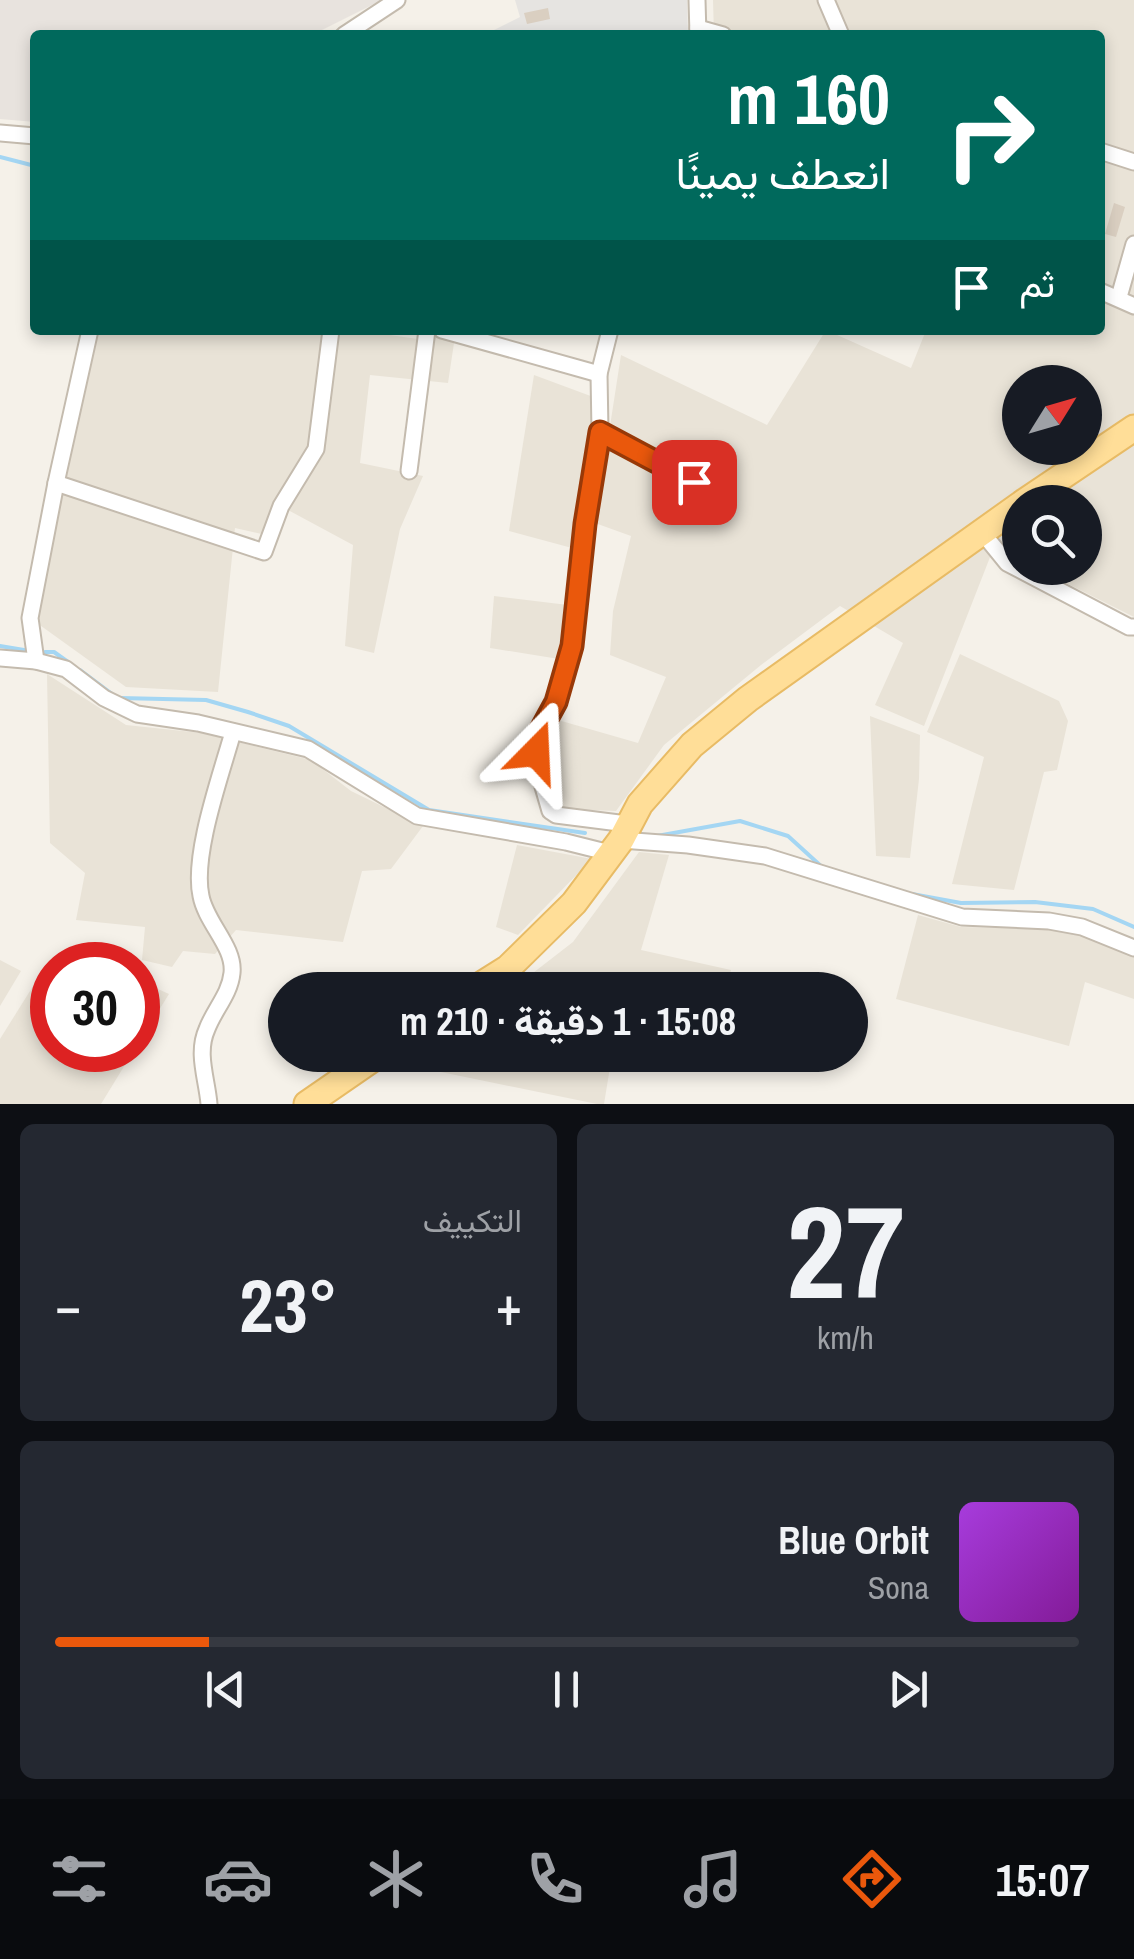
<!DOCTYPE html>
<html lang="ar">
<head>
<meta charset="utf-8">
<style>
	body { margin:0; font-family:"Archivo Narrow",Vazirmatn,sans-serif; background:#242831; color:#f1f3f6; direction:rtl; height:100vh; display:flex; flex-direction:column; font-size:38px; white-space:nowrap }
	* { box-sizing:border-box; margin:0 }
	p { font-size:32px; color:#9ea1a6 }
	.icon { flex:none; width:55px; height:55px; fill:none; stroke:currentColor; stroke-width:2; stroke-linecap:round; stroke-linejoin:round }
	.map { position:relative; height:1104px; overflow:hidden; direction:ltr }
	.side { display:flex; flex-direction:column; gap:20px; padding:20px; background:#0d0f14; flex:1 }
	.side>* { flex:none }
	.hud { position:absolute; left:30px; top:30px; width:1075px; height:305px; border-radius:10px; box-shadow:0 5px 15px #0003; direction:rtl; background:#00695c; color:#fff; overflow:hidden }
	.needle { width:65px; rotate:53deg }
	.buttons { position:absolute; left:1002px; top:365px; display:grid; gap:20px }
	.buttons a { display:grid; place-items:center; width:100px; height:100px; border-radius:50%; background:#171b24; box-shadow:0 5px 15px #0003; font-size:50px }
	.speed { position:absolute; left:30px; top:942px; display:flex; gap:20px; font-size:50px; font-weight:700; text-align:center }
	.speed>* { display:grid; place-content:center; width:130px; height:130px; border-radius:50%; background:#171b24; box-shadow:0 5px 15px #0003; line-height:1 }
	.speed .limit { border:15px solid #d22; background:#fff; color:#111 }
	.pin { position:absolute; display:grid; place-items:center; width:85px; height:85px; color:#fff; margin:-42px; border-radius:20px; box-shadow:0 5px 15px #0006 }
	.me { position:absolute; width:110px; margin:-55px; rotate:21deg; stroke-linejoin:round; filter:drop-shadow(0 0 8px #0008) }
	.turn { display:flex; align-items:center; gap:35px; height:210px; padding:0 50px; font-size:45px }
	.turn .icon { width:130px; height:130px; stroke-width:2.5 }
	.turn b { display:block; font-size:70px; line-height:85px }
	.then { display:flex; align-items:center; height:95px; padding:0 50px; background:#0003; gap:20px; font-size:38px }
	.big { font-size:75px; font-weight:800; line-height:1.1 }
	.side .card { flex:1; display:flex; flex-direction:column; justify-content:center; gap:15px; min-width:0; padding:0 35px; border-radius:15px; background:#242831 }
	.side .dial { align-items:center; gap:0 }
	.dial b { font-size:130px; line-height:1 }
	.song { display:flex; align-items:center; gap:30px }
	.cover { width:120px; height:120px; border-radius:15px; background:linear-gradient(135deg,hsl(280 70% 55%),hsl(290 70% 35%)) }
	.played { height:10px; border-radius:5px; background:linear-gradient(90deg,#ea580c 15%,#363941 15%) }
	.keys { display:flex; justify-content:space-around; direction:ltr }
	.heat { display:flex; justify-content:space-between; align-items:center; font-size:55px; direction:ltr }
	.side .tiles { flex:1; display:grid; gap:20px; grid-template-columns:1fr 1fr }
	.card:last-child { grid-column:span 2 }
	.trip { position:absolute; left:268px; top:972px; width:600px; height:100px; border-radius:50px; background:#171b24; box-shadow:0 5px 15px #0003; font-weight:800; line-height:100px; text-align:center; direction:rtl }
	.tab-bar { display:flex; height:160px; justify-content:space-around; align-items:center; background:#090b0e; color:#9ea1a6 }
	.tab-bar .icon { width:70px; height:70px }
	.tab-bar .active { color:#ea580c }
	.tab-bar b { font-size:45px; color:#f1f3f6 }
	.map>svg:first-child { display:block }
	.residential { fill:#e9e3d7; fill-rule:evenodd }
	.industrial { fill:#e8e3de }
	.parking { fill:#e6e4e1 }
	.lines { fill:none; stroke-linecap:round; stroke-linejoin:round }
	.stream { stroke:#a4d6f3; stroke-width:4 }
	.building { fill:#dacfc1 }
	.minor-casing { stroke:#c4bbae; stroke-width:19 }
	.primary-casing { stroke:#e8bb65; stroke-width:29 }
	.minor { stroke:#fff; stroke-width:15 }
	.primary { stroke:#ffde98; stroke-width:25 }
	.route-casing { stroke:#983908; stroke-width:25 }
	.route { stroke:#ea580c; stroke-width:18 }
</style>
</head>
<body>
<div class="map">
<svg width="1134" height="1104" viewBox="0 0 1134 1104">
	<rect width="100%" height="100%" fill="#f5f1e9"/>
	<g class="residential">
		<path d="M713,0H1134V617L1036,568H1085V502H1020V559L994,547L924,726L875,705L903,643L840,606L761,665L664,745L616,811L564,809L545,755L549,733L558,720L638,743L666,677L610,655L613,611L631,536L595,523L621,355L767,425L826,330L911,368L925,333L921,330H1100V35H714ZM1020,382H1085V448H1020Z"/>
		<path d="M84,330H354L418,339L433,335L454,343L448,383L370,375L360,463L423,476L400,529L374,653L345,646L353,545L288,510L275,537L235,528L218,692L126,687L30,618Z"/>
		<path d="M534,375L596,398L572,548L509,531Z"/>
		<path d="M494,596L568,605L559,659L490,648Z"/>
		<path d="M960,654L1059,701L1068,721L1057,770L1044,772L1014,890L952,884L984,757L927,732Z"/>
		<path d="M47,674L126,725L202,733L311,760L351,791L423,826L391,869L362,871L343,942L236,930L215,954L183,951L172,967L142,960L145,927L76,920L85,873L50,843Z"/>
		<path d="M870,716L920,735L919,779L910,858L876,856Z"/>
		<path d="M517,845L592,859L518,935L496,927Z"/>
		<path d="M639,852L669,855L641,950L731,970L726,990H511L573,942Z"/>
		<path d="M918,915L961,927L1048,929L1084,936L1134,956V999L1085,982L1069,1046L896,999Z"/>
		<path d="M70,947L107,965H63Z"/>
		<path d="M0,960L21,971L0,1006Z"/>
		<path d="M138,980L169,994L138,1044Z"/>
		<path d="M35,983L52,988V1050H134L101,1104H0V1039Z"/>
		<path d="M422,1055H612L604,1104H597L407,1065Z"/>
	</g>
	<path class="industrial" d="M0,0H382L312,35H35V122L0,119Z"/>
	<path class="parking" d="M515,0H687L688,35H484L520,17Z"/>
	<g class="lines">
		<g class="stream">
			<path d="M0,157L35,166"/>
			<path d="M0,646L24,650"/>
			<path d="M45,652H54L68,662"/>
			<path d="M80,670L112,694"/>
			<path d="M120,698L206,700L248,712L289,726L429,810L585,833"/>
			<path d="M657,836L740,821L788,836L822,867"/>
			<path d="M912,894L961,903L1035,902L1093,909L1134,927"/>
		</g>
	</g>
	<g class="building">
		<path d="M548,8L550,19L527,24L524,13Z"/>
		<path d="M1114,203L1125,207L1116,237L1105,234Z"/>
	</g>
	<g class="lines">
		<g class="minor-casing">
			<g id="minor">
				<path d="M697,0L698,35"/>
				<path d="M826,0L841,35"/>
				<path d="M698,28L723,35"/>
				<path d="M344,35L397,0"/>
				<path d="M0,133L35,136"/>
				<path d="M1100,151L1134,162"/>
				<path d="M1100,291L1134,306"/>
				<path d="M1119,297L1134,244"/>
				<path d="M442,330L599,374"/>
				<path d="M610,330L599,374L600,432L585,524L572,646L555,703L538,735L536,752L537,766L550,811L556,815L627,824"/>
				<path d="M600,432L695,482"/>
				<path d="M409,471L427,330"/>
				<path d="M56,483L264,552L281,506L316,449L331,330"/>
				<path d="M981,531L1007,563L1129,627H1134"/>
				<path d="M0,658L36,661L66,669L104,698L137,714L198,723L308,749L417,816L566,842L610,853"/>
				<path d="M36,661L30,618L56,483L90,330"/>
				<path d="M621,840L688,845L765,856L962,917L1049,921L1082,927L1134,948"/>
				<path d="M209,1104C207,1079 196,1053 207,1029C214,1010 230,994 232,973C235,947 206,923 201,896C192,855 221,775 233,732"/>
			</g>
		</g>
		<g class="primary-casing">
			<g id="primary">
				<path d="M1024,502L1134,428"/>
				<path d="M473,990L508,968L574,903L621,840L640,804L692,745L748,699L1020,505"/>
				<path d="M307,1104L378,1055"/>
			</g>
		</g>
		<use href="#minor" class="minor"/>
		<use href="#primary" class="primary"/>
	</g>
	<g class="lines">
		<g class="route-casing">
			<path id="route" d="M536,752L538,735L556,702L572,646L585,524L600,432L694,482"/>
		</g>
		<use href="#route" class="route"/>
	</g>
</svg>
<div class="buttons">
<a><svg class="needle" viewBox="-14 -14 28 28"><path d="M0-13l5 13h-10z" fill="#e53935"/><path d="M0 13l5-13h-10z" fill="#9ea1a6"/></svg></a>
<a><svg class="icon" aria-label="search" viewBox="0 0 24 24"><circle cx="10" cy="10" r="6"/><path d="M15 15l6 6"/></svg></a>
</div>
<div class="speed"><div class="limit">30</div></div>
<div class="pin" style="left:694px;top:482px;background:#d93025"><svg class="icon" aria-label="arrive" viewBox="0 0 24 24"><path d="M6 21V4h12l-3 4 3 4H6"/></svg></div>
<svg class="me" style="left:536px;top:752px" viewBox="-20 -20 40 40"><path d="M0-17L14 15 0 8-14 15z" fill="#ea580c" stroke="#fff" stroke-width="4"/></svg>
<div class="trip">15:08 · 1 دقيقة · 210 m</div>
<div class="hud">
<div class="turn"><svg class="icon" aria-label="right" viewBox="0 0 24 24"><path d="M7 20v-9h11M14 6l5 5-5 5"/></svg><div><b>160 m</b>انعطف يمينًا</div></div>
<div class="then">ثم<svg class="icon" aria-label="arrive" viewBox="0 0 24 24"><path d="M6 21V4h12l-3 4 3 4H6"/></svg></div>
</div>
</div>
<section class="side">
<div class="tiles">
<div class="card dial"><b>27</b><p>km/h</p></div>
<div class="card"><p>التكييف</p>
<div class="heat"><a>−</a><b class="big">23°</b><a>+</a></div>
</div>
<div class="card">
<div class="song"><i class="cover"></i><div><b>Blue Orbit</b><p>Sona</p></div></div>
<div class="played"></div>
<div class="keys"><svg class="icon" aria-label="previous" viewBox="0 0 24 24"><path d="M18 5L8 12l10 7zM5 5v14"/></svg><svg class="icon" aria-label="pause" viewBox="0 0 24 24"><path d="M8 5v14M16 5v14"/></svg><svg class="icon" aria-label="next" viewBox="0 0 24 24"><path d="M6 5l10 7-10 7zM19 5v14"/></svg></div>
</div>
</div>
</section>
<nav class="tab-bar">
<b>15:07</b>
<svg class="icon active" aria-label="directions" viewBox="0 0 24 24"><path d="M12 3l9 9-9 9-9-9zM9 14v-3h6M13 9l2 2-2 2"/></svg>
<svg class="icon" aria-label="music" viewBox="0 0 24 24"><path d="M9 18V5l10-2v13"/><circle cx="6" cy="18" r="3"/><circle cx="16" cy="16" r="3"/></svg>
<svg class="icon" aria-label="phone" viewBox="0 0 24 24"><path d="M5 4h4l2 5-3 2q2 4 5 5l2-3 5 2v4C11 20 4 13 5 4z"/></svg>
<svg class="icon" aria-label="climate" viewBox="0 0 24 24"><path d="M12 3v18M4 7l16 10M4 17L20 7"/></svg>
<svg class="icon" aria-label="car" viewBox="0 0 24 24"><path d="M5 17H2v-5l4-1 3-4h7l3 4 3 1v5h-3M9 17h6M6 11h13"/><circle cx="7" cy="17" r="2"/><circle cx="17" cy="17" r="2"/></svg>
<svg class="icon" aria-label="filters" viewBox="0 0 24 24"><path d="M4 7h16M4 17h16"/><circle cx="9" cy="7" r="2"/><circle cx="15" cy="17" r="2"/></svg>
</nav>
</body>
</html>
